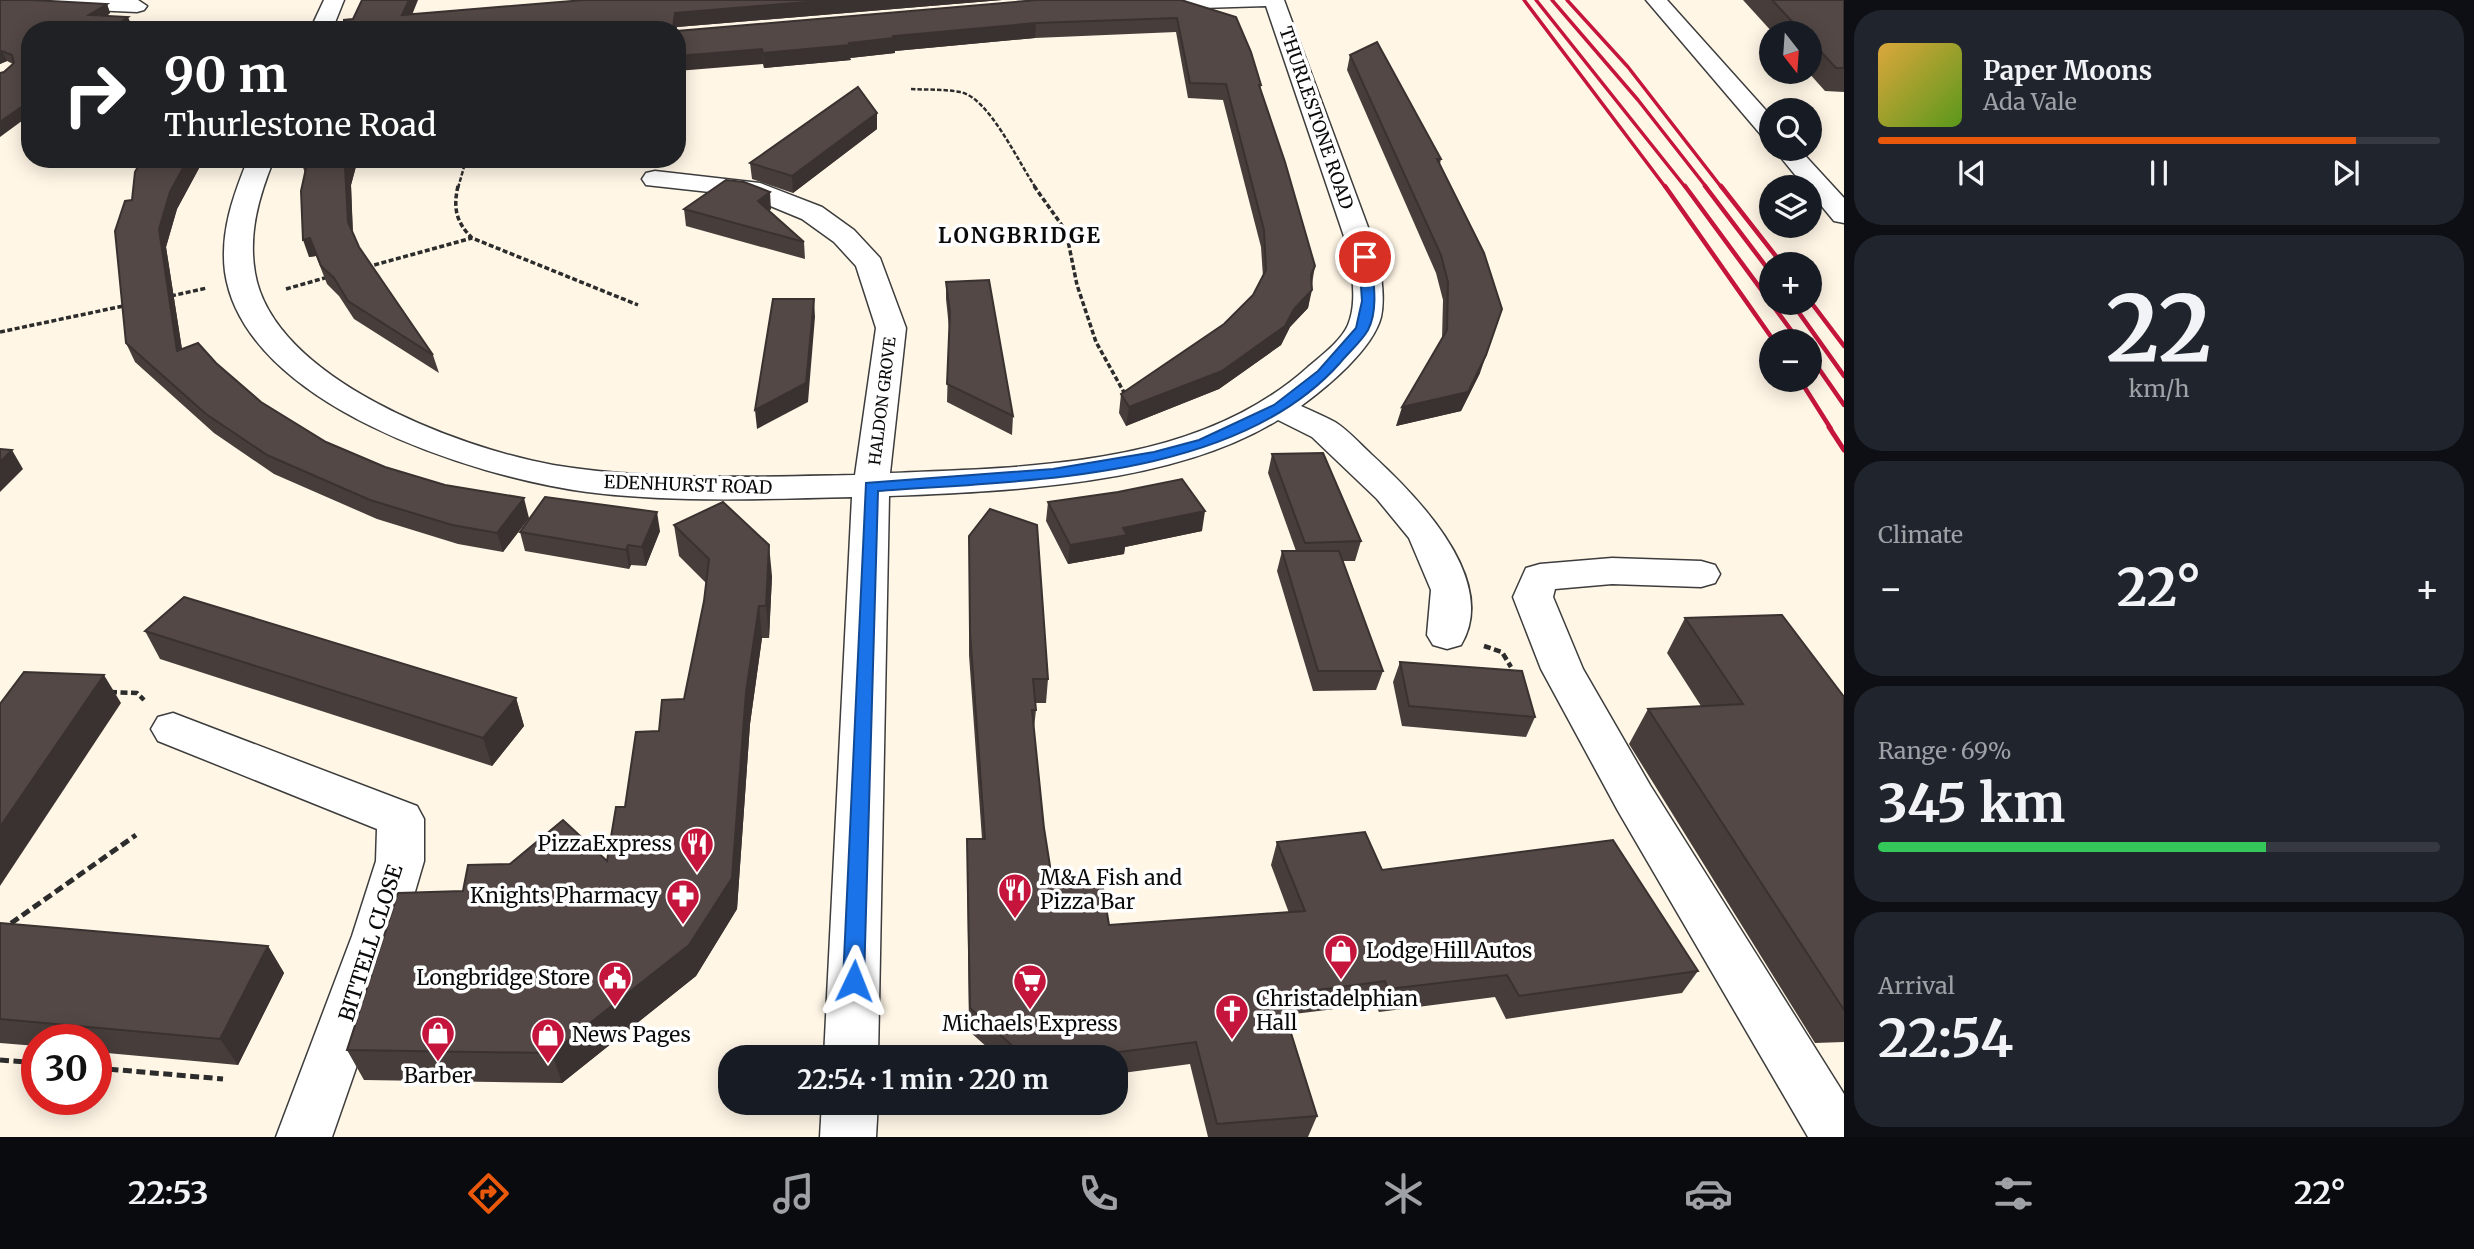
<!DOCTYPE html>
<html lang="en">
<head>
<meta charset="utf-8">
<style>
	body { margin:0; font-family:Merriweather,serif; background:#20242c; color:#f1f3f6; height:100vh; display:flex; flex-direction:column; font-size:26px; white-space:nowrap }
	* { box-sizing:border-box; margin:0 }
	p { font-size:23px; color:#9ea1a6 }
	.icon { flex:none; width:38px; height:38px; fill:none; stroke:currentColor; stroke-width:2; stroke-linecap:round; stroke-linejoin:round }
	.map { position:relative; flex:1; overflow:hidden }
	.sheet { display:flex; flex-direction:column; gap:10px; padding:10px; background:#0d0f14; width:630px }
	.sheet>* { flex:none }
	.banner { position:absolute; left:21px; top:21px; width:665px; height:147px; border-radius:28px; box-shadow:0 4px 18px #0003; background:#202124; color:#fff; overflow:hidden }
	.needle { width:46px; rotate:163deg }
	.tools { position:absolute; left:1759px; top:21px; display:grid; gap:14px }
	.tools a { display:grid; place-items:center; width:63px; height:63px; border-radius:50%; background:#171b24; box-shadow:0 4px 18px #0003; font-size:35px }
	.speed { position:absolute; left:21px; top:1024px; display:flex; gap:14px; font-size:35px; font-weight:700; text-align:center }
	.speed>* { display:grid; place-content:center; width:91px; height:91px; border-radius:50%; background:#171b24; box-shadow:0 4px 18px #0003; line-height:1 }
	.speed .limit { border:10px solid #d22; background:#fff; color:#111 }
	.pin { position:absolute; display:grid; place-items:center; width:60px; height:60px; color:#fff; margin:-30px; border:4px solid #fff; border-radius:50%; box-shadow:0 2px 7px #0007 }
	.me { position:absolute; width:77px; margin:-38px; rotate:2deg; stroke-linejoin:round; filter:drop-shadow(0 0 5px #0008) }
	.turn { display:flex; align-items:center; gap:24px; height:147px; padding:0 28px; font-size:32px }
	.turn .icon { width:91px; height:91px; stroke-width:2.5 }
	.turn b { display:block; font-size:49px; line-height:60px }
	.big { font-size:52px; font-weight:700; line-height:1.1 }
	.sheet .card { flex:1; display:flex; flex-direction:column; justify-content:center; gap:10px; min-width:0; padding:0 24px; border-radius:28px; background:#20242c }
	.sheet .dial { align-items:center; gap:0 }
	.dial b { font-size:91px; line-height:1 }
	.song { display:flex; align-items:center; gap:21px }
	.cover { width:84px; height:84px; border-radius:10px; background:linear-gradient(135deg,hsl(40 70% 55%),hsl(90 70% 35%)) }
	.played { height:7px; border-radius:4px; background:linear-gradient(90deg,#ea580c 85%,#363941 85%) }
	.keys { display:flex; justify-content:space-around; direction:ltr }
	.heat { display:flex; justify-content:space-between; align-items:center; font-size:38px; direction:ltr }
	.charge { height:10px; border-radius:5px; background:linear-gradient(90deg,#34c759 69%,#363941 0) }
	.trip { position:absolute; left:718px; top:1045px; width:410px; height:70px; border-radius:28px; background:#171b24; box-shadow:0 4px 18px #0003; font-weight:700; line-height:70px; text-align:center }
	.tab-bar { display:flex; height:112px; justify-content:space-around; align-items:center; background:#090b0e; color:#9ea1a6 }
	.tab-bar .icon { width:49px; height:49px }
	.tab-bar .current { color:#ea580c }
	.tab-bar b { font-size:32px; color:#f1f3f6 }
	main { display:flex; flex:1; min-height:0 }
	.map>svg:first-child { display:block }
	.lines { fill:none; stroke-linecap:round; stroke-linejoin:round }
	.minor-casing { stroke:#3d3d3d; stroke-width:3 }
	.path-far3 { stroke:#2c2c2c; stroke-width:2.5; stroke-dasharray:4.5 2; stroke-linecap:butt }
	.path-far2 { stroke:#2c2c2c; stroke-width:3.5; stroke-dasharray:5 2.5; stroke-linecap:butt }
	.path-far1 { stroke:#2c2c2c; stroke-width:4.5; stroke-dasharray:7 3.5; stroke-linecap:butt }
	.path { stroke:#2c2c2c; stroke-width:5; stroke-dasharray:9 4.5; stroke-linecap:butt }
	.minor { fill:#fff; fill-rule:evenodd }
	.rail-far2 { stroke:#c6153d; stroke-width:3.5 }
	.rail-far1 { stroke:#c6153d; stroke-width:4.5 }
	.rail { stroke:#c6153d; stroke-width:5 }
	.wall { fill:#473e3b }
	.shaded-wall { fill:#3a3230 }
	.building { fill:#534845; stroke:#3a3230; stroke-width:2 }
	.route { fill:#1a73e8; stroke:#114b97; stroke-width:2 }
	.labels { text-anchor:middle; stroke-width:7; stroke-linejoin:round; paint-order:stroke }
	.far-street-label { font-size:16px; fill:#0a0a0a; stroke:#fff }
	.street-label { font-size:18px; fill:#0a0a0a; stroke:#fff }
	.far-district-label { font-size:21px; font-weight:bold; letter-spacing:2px; fill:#0a0a0a; stroke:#fff }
	.near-poi-label { font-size:21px; fill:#0a0a0a; stroke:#fff; text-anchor:start }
	.near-street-label { font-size:21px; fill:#0a0a0a; stroke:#fff }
</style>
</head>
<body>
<main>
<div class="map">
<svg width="1844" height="1137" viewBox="0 0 1844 1137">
	<rect width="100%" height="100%" fill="#fff6e6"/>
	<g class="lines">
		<g class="minor-casing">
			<g id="minor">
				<path d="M0,0H138L147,6L144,10L137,12L0,6Z"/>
				<path d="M324,0H344L332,30H310Z"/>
				<path d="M1129,0H1284L1379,257C1381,277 1385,298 1381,317C1373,349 1327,387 1301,406C1312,411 1324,416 1335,422C1348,430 1360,444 1371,454C1416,495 1500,580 1461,645L1447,649L1433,645L1427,635L1431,590L1409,538L1377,499L1312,437L1278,420C1173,485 1010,491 889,496L878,1057H824L852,497C765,499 674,503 587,492C475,477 244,405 225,272C220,232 233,196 248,159H274C259,196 248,233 255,273C273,379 459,448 553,465C651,481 755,477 855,475L876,328L856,266L834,242L802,219L746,196L646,185L642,179L646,173L655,171L760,183L822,207L854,230L880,258L906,328L890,473C1031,467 1197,467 1308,367C1321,356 1341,341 1348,325C1357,304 1352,279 1351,257L1266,6L1137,10L1130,8L1127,4Z"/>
				<path d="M1646,0H1667L1771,116V138L1762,136Z"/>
				<path d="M1774,149H1799L1844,198V223L1834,221L1810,192V187H1805Z"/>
				<path d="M1612,558L1701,561L1715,565L1720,574L1715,583L1701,587L1612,584L1555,589L1553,597L1583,669L1650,785L1844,1094V1137H1808L1618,811L1541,669L1513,597L1526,568L1540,564Z"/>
				<path d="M173,713L417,806L424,819V861L402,936L332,1137H276L352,936L376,861L377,829L158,741L151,729L158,717Z"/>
				<path d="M822,1102H878L876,1137H820Z"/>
			</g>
		</g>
		<g class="path-far3">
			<path d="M911,89C927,90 944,89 960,92C989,97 1019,164 1036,188"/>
			<path d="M458,188L464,167"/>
		</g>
		<g class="path-far2">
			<path d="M458,186C453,208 456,222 472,238L638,305"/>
			<path d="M1034,186L1066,231L1077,285L1096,342L1126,396"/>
			<path d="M367,267L472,238"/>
			<path d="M286,289L328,277"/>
			<path d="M171,296L207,288"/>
			<path d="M0,332L128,305"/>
		</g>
		<g class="path-far1">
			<path d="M1484,646L1502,652L1511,667"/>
			<path d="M110,692L137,693L144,700"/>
		</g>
		<g class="path">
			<path d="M0,931L136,835"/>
			<path d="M0,1060L37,1063"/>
			<path d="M96,1068L223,1079"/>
		</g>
		<use href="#minor" class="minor"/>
		<g class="rail-far2">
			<path d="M1524,0L1666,188"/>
			<path d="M1536,0L1686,188"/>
			<path d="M1552,0L1638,100L1707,188"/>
			<path d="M1567,0L1628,67L1722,188"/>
		</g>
		<g class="rail-far1">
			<path d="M1665,186L1774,341"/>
			<path d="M1685,186L1799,341"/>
			<path d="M1705,186L1771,273"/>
			<path d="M1721,186L1782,264"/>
			<path d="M1810,301L1844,346"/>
			<path d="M1792,303L1844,376"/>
			<path d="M1810,356L1844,405"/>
			<path d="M1800,380L1831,429"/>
		</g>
		<path class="rail" d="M1829,427L1844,450"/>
	</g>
	<g class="wall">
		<path d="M0,0L107,4L110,13L107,16L132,26L30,30L0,137L4,72L13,64L7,61L0,64Z"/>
		<path d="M584,0H1002L677,27L676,30H346L344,22L353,19Z"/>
		<path d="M1181,0L1261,85L1260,90L1315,266L1308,308L1290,327L1281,345L1219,389L1126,426L1119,413L1121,394L1224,324L1253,295L1263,277L1261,247L1223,100L1188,98L1176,32L1035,38L895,51V53L850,58L851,60L764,68L763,64L677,31Z"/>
		<path d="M1743,0H1844V92L1825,91L1808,72H1810V33H1773Z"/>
		<path d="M1350,55L1441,159L1440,164L1480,373L1461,411L1396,426L1442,339L1443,300L1436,273L1347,70Z"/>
		<path d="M877,113V129L793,193L752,179L750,163Z"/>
		<path d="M142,159H204L177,209L166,247L182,349L216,363L261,402L326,442L385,467L529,518L503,552L458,544L377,519L274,474L214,433L135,362L126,343L132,200Z"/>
		<path d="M300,159H358L351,185L353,233L359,247L433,355L439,373L354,319L339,296L327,284L316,256L309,257L305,173Z"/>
		<path d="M684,209H771L769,211L804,242L805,259L686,226Z"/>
		<path d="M946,282L1013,416L1012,435L947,402L949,328L946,299Z"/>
		<path d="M1272,454L1361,541L1355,561H1343L1383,671L1376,690L1313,691L1277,571L1282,551H1296L1268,473Z"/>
		<path d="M1048,502L1202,531L1125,547L1124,554L1068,564L1046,521Z"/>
		<path d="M674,525L772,576L769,638H762L750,724L737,909L696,976L562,1083L364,1080L347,1050L463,891L607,861L625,807L659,731L684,699L704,601L706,583L679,556Z"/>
		<path d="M660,531L646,566L631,565L629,569L525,551L520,532Z"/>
		<path d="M969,536L1048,679L1046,703H1035L1036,710L1034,728L1044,828L1053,885L1109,925L1289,913L1271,865L1277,842L1382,870L1698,971L1682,993L1506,1019L1495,997L1379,1012L1375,1004L1286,1015L1317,1116L1308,1137H1208L1190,1064L1115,1074V1057H998L969,1031L967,863V839H982L969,655Z"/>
		<path d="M1685,618L1844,697V1042L1815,1043L1629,744L1648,709L1701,706L1667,653Z"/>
		<path d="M145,631L516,698L524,726L492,766L160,659Z"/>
		<path d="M1400,662L1535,717L1526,737L1402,726L1393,682Z"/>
		<path d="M0,923L268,946L284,973L238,1065L96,1052V1040H37V1046L0,1043Z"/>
	</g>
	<g class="shaded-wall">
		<path d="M409,0H418L406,30L402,15Z"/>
		<path d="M830,0H1002L677,27L676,30H673L675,13Z"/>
		<path d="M107,4L110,13L93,25L89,15Z"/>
		<path d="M128,17L132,26L127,30H109Z"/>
		<path d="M1036,23L1035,38L895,51V53L850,58L851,60L764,68L763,53L849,43L893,36Z"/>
		<path d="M762,49L763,64L677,71V56Z"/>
		<path d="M2,51L7,61L0,64V52Z"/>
		<path d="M30,101V115L0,137V122Z"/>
		<path d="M877,113V129L793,193L792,176Z"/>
		<path d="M188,159H204L177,209L166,247L185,369L177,351L159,229L170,192Z"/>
		<path d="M348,159H358L351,185L353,240L348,222L345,168Z"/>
		<path d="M770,192L771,209L759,218L758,201Z"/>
		<path d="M310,238L316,256L309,257L303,240Z"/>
		<path d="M1312,290L1308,308L1290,327L1281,345L1219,389L1126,426L1129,407L1294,309Z"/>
		<path d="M814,299L815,317L808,402L757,429L755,410Z"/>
		<path d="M1502,309L1480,373L1461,411L1396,426L1402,407Z"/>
		<path d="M12,450L23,469L0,492V462Z"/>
		<path d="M524,498L529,518L503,552L497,533Z"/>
		<path d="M1205,511L1202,531L1125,547L1124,554L1068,564L1070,545L1123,528Z"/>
		<path d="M657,512L660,531L646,566L642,547Z"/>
		<path d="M628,545L631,565L629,569L626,550Z"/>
		<path d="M769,545L772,576L769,638L766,606Z"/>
		<path d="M759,606L762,638L750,724L737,909L696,976L562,1083L552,1053L746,692Z"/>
		<path d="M104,675L121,703L0,886V827Z"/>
		<path d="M516,698L524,726L492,766L483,738Z"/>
		<path d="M268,946L284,973L238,1065L220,1039Z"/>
	</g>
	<g class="building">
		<path d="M0,0H32L107,4L89,15L128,17L109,30H30V101L0,122V73L4,72L14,63L12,55L2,51L0,52Z"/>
		<path d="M362,0H409L402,15L584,0H830L675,13L673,28L674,30H369L344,22V20L353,19Z"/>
		<path d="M1037,0H1181L1236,17L1251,52L1261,85H1259L1285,162L1315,266L1311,275L1312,290L1294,309L1285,326L1222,371L1129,407L1121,394L1224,324L1253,295L1266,270L1264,230L1226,84L1190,83L1177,18L1036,23L893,36L894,38L849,43L850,45L763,53L762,49L677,56V31Z"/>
		<path d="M1772,0H1844V68H1836L1810,40V33H1803Z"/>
		<path d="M1377,42L1441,159H1437L1484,253L1502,309L1486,355L1468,392L1402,407L1447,330L1448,282L1441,255L1350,55Z"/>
		<path d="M858,87L877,113L792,176L750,163Z"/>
		<path d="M142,159H188L170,192L159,229L177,351L198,343L216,363L261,402L326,442L385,467L445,485L524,498L497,533L452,525L370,500L267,455L206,414L126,343L115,231L125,201L132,200L135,172Z"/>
		<path d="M308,159H348L345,168L348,222L359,247L433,355L348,301L334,278L321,266L310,238L303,240L301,191Z"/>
		<path d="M726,180L744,182L770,192L758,201L804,242L684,209Z"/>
		<path d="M989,280L1013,416L947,384L950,312L946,282Z"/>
		<path d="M773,299H814L806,383L755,410Z"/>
		<path d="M0,449L12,450L0,462Z"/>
		<path d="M1323,453L1361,541L1305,543L1272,454Z"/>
		<path d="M1182,479L1205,511L1123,528L1127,535L1070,545L1048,502L1118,492Z"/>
		<path d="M545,497L657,512L642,547L628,545L626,550L520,532Z"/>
		<path d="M723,502L769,545L766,606H759L746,692L732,878L689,945L552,1053L347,1050L398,893L463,891L468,865L510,864L563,820L607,861L616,807H625L636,732L659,731L662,700L684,699L704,601L709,559L674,525Z"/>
		<path d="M990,509L1037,525L1048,679H1033L1036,710H1032L1044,828L1053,885L1102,882L1109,925L1305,911L1277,842L1365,832L1382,870L1613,840L1698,971L1519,996L1507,975L1388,989L1385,981L1279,995L1317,1116L1217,1124L1196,1042L1081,1057H1025L970,1008L967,839H985L970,632L969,536Z"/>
		<path d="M1282,551H1339L1383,671H1318Z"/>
		<path d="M184,597L516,698L483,738L145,631Z"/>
		<path d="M1782,615L1844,697V1010L1648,709L1743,704L1685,618Z"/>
		<path d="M1400,662L1522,671L1535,717L1409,706Z"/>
		<path d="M24,672L104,675L0,827V704Z"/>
		<path d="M0,923L268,946L220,1039L0,1019Z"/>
	</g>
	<path class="route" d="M1365,253L1371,257C1373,279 1379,309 1368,330C1361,342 1348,353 1340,363C1235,481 1024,480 878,491L864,981L861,988L854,990L846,988L843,981L866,483L1053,469L1154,452L1199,440L1274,405L1318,371L1356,328L1362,301L1359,257Z"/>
	<defs>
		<g id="restaurant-pin" transform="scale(1.75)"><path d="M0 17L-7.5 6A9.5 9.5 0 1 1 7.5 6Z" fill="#c6153d" stroke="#fff"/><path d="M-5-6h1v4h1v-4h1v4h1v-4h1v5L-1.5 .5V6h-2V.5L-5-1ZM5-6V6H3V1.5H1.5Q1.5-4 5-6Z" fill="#fff"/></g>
		<g id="pharmacy-pin" transform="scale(1.75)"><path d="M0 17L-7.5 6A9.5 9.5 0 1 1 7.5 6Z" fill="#c6153d" stroke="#fff"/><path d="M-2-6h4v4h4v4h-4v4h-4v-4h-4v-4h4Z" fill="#fff"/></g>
		<g id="shop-pin" transform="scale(1.75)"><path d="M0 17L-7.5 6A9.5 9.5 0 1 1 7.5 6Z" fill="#c6153d" stroke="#fff"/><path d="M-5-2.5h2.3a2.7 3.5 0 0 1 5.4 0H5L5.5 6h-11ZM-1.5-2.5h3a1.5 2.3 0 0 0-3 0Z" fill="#fff"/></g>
		<g id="civic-pin" transform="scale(1.75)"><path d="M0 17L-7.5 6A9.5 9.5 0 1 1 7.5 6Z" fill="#c6153d" stroke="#fff"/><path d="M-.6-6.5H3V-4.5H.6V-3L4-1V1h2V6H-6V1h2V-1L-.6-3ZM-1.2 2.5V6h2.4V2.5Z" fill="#fff"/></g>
		<g id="supermarket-pin" transform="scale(1.75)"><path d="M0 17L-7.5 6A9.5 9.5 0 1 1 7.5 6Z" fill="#c6153d" stroke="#fff"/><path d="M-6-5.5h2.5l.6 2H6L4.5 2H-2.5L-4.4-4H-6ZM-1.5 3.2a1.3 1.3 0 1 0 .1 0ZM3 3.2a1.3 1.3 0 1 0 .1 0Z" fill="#fff"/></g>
		<g id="church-pin" transform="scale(1.75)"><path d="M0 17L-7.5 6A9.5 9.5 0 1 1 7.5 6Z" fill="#c6153d" stroke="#fff"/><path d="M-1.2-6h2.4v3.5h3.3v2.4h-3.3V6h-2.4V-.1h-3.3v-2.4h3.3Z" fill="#fff"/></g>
	</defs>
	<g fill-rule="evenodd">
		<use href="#restaurant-pin" x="697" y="844"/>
		<use href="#restaurant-pin" x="1015" y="890"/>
		<use href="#pharmacy-pin" x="683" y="896"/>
		<use href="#shop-pin" x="1341" y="951"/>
		<use href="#civic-pin" x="615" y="978"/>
		<use href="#supermarket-pin" x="1030" y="981"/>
		<use href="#church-pin" x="1232" y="1011"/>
		<use href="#shop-pin" x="438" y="1033"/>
		<use href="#shop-pin" x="548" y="1035"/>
	</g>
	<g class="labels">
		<g class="far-street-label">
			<text transform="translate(882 401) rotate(-83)" y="6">HALDON GROVE</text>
		</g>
		<g class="street-label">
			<text transform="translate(1316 118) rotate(71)" y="6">THURLESTONE ROAD</text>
			<text transform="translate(688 485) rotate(2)" y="6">EDENHURST ROAD</text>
		</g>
		<g class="far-district-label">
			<text x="1020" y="243">LONGBRIDGE</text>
		</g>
		<g class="near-poi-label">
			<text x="672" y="851" text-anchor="end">PizzaExpress</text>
			<text x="1040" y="885">M&amp;A Fish and<tspan x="1040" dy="24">Pizza Bar</tspan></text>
			<text x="658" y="903" text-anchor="end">Knights Pharmacy</text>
			<text x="1366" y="958">Lodge Hill Autos</text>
			<text x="590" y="985" text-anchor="end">Longbridge Store</text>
			<text x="1256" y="1006">Christadelphian<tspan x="1256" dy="24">Hall</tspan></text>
			<text x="1030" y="1031" text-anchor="middle">Michaels Express</text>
			<text x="572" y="1042">News Pages</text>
			<text x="438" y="1083" text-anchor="middle">Barber</text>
		</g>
		<g class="near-street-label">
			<text transform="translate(371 943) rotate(-72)" y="7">BITTELL CLOSE</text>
		</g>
	</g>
</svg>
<div class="tools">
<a><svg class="needle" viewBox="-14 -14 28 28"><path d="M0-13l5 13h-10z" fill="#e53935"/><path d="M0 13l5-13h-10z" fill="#9ea1a6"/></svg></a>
<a><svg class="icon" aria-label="search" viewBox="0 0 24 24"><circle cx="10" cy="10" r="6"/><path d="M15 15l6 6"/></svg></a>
<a><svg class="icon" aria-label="layers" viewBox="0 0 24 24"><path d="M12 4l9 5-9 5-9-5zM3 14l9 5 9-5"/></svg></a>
<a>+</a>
<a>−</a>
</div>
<div class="speed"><div class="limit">30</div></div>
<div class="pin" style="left:1365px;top:257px;background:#d93025"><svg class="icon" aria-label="arrive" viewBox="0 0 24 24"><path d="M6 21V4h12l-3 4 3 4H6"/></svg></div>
<svg class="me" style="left:854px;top:981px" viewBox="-20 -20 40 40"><path d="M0-17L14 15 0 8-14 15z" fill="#1a73e8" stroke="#fff" stroke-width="4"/></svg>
<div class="trip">22:54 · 1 min · 220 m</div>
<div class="banner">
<div class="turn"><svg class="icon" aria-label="right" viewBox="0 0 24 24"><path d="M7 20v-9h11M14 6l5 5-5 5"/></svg><div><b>90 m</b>Thurlestone Road</div></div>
</div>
</div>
<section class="sheet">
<div class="card">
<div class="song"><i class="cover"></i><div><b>Paper Moons</b><p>Ada Vale</p></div></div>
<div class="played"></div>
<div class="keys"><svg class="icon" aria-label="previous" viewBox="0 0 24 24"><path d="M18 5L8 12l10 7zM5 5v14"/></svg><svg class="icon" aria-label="pause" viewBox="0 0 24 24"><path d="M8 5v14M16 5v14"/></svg><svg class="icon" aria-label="next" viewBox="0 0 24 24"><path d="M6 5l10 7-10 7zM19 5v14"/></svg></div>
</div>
<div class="card dial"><b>22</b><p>km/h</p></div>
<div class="card"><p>Climate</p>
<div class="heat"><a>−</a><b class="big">22°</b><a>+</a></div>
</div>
<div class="card"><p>Range · 69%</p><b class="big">345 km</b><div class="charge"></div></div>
<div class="card"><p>Arrival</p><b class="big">22:54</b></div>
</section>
</main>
<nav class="tab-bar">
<b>22:53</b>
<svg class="icon current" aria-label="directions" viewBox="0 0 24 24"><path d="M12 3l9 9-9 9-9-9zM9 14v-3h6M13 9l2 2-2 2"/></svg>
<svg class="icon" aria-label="music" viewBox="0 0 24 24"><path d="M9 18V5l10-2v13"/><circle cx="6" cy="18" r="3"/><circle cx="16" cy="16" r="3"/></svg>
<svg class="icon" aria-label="phone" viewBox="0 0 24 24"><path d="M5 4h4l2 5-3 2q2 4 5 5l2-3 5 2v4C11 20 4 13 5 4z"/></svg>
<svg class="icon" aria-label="climate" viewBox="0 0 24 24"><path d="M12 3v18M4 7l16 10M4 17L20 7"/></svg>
<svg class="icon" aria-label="car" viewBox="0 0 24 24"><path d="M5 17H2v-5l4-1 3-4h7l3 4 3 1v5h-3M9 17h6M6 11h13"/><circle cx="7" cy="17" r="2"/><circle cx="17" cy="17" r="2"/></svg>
<svg class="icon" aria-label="filters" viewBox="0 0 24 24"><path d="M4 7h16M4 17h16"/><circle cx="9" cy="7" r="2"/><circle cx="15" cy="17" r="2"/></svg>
<b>22°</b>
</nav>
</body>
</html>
